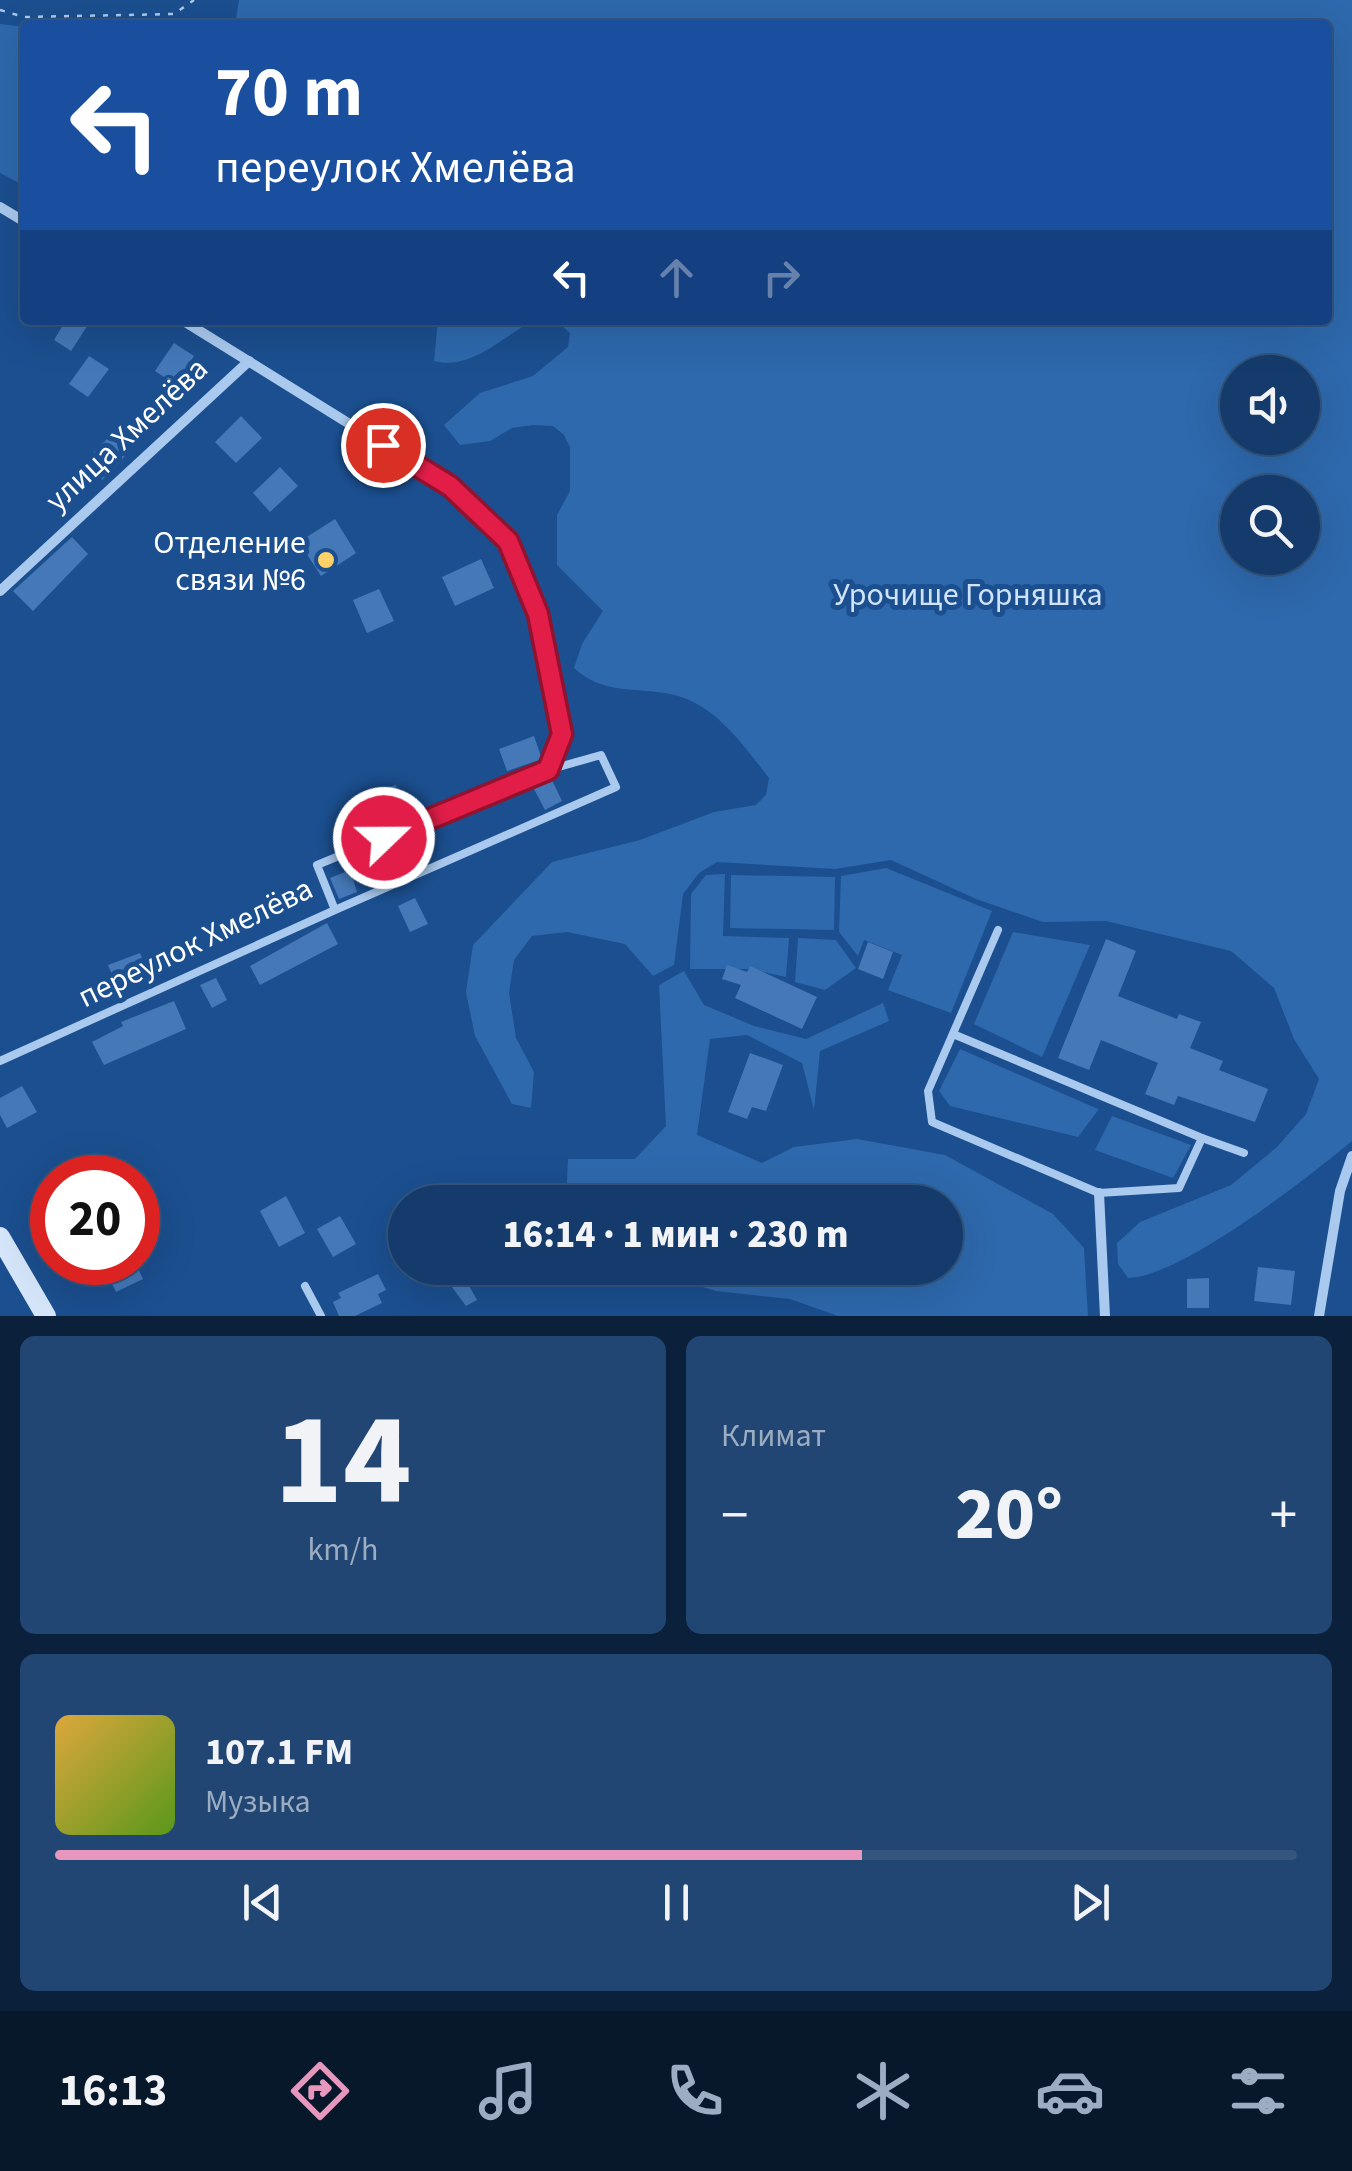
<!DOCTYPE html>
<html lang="ru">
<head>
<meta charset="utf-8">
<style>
	body { margin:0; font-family:"Source Sans 3",sans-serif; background:#214673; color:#f1f3f6; height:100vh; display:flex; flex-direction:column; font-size:38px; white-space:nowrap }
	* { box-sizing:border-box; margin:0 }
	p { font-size:32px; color:#9dadc1 }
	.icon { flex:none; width:55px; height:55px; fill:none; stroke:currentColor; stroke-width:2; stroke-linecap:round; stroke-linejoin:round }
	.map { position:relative; height:1316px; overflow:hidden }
	.panel { display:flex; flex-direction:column; gap:20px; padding:20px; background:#0b203b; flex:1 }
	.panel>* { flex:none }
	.top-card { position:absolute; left:20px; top:20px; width:1312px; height:305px; border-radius:10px; box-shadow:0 10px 40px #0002,0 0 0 2px #33557e; background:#1a4fa0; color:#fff; overflow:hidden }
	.tools { position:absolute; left:1220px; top:355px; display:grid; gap:20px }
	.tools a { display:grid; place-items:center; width:100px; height:100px; border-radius:50%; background:#143b6b; box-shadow:0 10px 40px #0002,0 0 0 2px #33557e; font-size:50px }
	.speed { position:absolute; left:30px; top:1155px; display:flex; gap:20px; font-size:50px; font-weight:700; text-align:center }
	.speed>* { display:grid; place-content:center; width:130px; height:130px; border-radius:50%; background:#143b6b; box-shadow:0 10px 40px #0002,0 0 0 2px #33557e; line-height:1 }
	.speed .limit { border:15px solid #d22; background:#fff; color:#111 }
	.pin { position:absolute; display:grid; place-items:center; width:85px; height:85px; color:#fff; margin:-42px; border:5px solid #fff; border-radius:50%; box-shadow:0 2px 10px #0007 }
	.me { position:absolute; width:110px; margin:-55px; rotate:68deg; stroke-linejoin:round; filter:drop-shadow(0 0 8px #0008) }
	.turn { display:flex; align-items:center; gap:35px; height:210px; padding:0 30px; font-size:45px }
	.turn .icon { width:130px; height:130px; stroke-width:2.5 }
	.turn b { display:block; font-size:70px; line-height:85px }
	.lanes { display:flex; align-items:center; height:95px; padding:0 30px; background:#0003; justify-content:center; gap:50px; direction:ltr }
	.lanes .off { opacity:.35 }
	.big { font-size:75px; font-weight:800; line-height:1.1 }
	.panel .card { flex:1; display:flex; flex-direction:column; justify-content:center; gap:15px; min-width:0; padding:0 35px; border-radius:15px; background:#214673 }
	.panel .dial { align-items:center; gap:0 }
	.dial b { font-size:130px; line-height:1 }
	.song { display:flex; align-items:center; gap:30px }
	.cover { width:120px; height:120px; border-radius:15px; background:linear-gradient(135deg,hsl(40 70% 55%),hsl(90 70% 35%)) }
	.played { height:10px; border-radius:5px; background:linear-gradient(90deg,#e797bd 65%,#33557e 65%) }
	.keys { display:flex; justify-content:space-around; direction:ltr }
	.heat { display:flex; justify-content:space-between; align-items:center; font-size:55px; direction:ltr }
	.panel .tiles { flex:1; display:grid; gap:20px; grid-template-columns:1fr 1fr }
	.card:last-child { grid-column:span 2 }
	.trip { position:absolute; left:388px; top:1185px; width:575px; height:100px; border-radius:50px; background:#143b6b; box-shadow:0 10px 40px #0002,0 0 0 2px #33557e; font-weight:800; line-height:100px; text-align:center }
	.tabs { display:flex; height:160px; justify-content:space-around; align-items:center; background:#08182b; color:#9dadc1 }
	.tabs .icon { width:70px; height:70px }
	.tabs .active { color:#e797bd }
	.tabs b { font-size:45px; color:#f1f3f6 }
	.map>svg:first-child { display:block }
	.green { fill:#2e69ad; fill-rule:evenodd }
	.building { fill:#4478b7 }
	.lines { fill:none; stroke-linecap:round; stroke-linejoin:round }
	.path { stroke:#a9c9ee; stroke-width:2.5; stroke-dasharray:5 8; stroke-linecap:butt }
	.lane { stroke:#a9c9ee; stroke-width:8 }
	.street { stroke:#a9c9ee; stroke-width:10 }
	.secondary { stroke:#d6e6fa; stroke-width:20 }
	.route-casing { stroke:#92132f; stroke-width:25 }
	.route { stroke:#e11d48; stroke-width:18 }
	.poi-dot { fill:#ffd166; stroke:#1b4f8f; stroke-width:4 }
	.labels { text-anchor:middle; stroke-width:10; stroke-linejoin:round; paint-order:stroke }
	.street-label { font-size:32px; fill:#fff; stroke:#1b4f8f }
	.poi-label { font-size:32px; fill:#fff; stroke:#1b4f8f; text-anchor:end }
	.park-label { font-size:32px; fill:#cfe3fa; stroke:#1b4f8f }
</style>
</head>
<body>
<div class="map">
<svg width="1352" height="1316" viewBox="0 0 1352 1316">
	<rect width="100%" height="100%" fill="#1b4f8f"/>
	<g class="green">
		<path d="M239,0H1352V1141C1309,1177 1181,1277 1128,1278L1118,1264L1117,1243L1140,1222L1231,1185L1277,1147L1306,1114L1319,1079L1294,1039L1274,988L1231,951L1106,921L1043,922L976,899L891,860L835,869L717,862L699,873L683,894L674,965L653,976L625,944L567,932L532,936L514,960L509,993L516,1038L534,1072L531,1108L512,1104L475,1036L466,992L473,945L552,862L640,840L714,812L756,805L766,795L769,778C742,744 715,703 670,694C635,687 603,695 574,668L582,644L603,611L557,565V515L570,491V447L564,435L553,426L533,425L512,428L490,441L460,445L444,425L480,393L533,376L568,347L570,333L555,320H1328V25H435L434,19L414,25H235ZM1302,372V438H1238V372ZM1238,492H1302V558H1238Z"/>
		<path d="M0,24L25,27V186L0,173Z"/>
		<path d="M438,320H534C502,337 471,371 434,361Z"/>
		<path d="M886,868L992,911L951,1013L888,990L902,955L864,940L858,956L839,932L841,876Z"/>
		<path d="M725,874L723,936L789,938L786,977L750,969H690L691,894L706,875Z"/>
		<path d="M731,875L835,877L834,930L730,928Z"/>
		<path d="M1013,932L1090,945L1042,1057L974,1024Z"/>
		<path d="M798,938L836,940L856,968L825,990L795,982Z"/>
		<path d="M684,971L704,1005L754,1026L806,1039L883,1003L889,1021L820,1051L814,1110L802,1063L747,1035L710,1039L697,1135L762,1163L794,1147L857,1139L945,1155L1053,1214L1084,1248L1088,1316H838L790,1299L716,1291L638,1268H945V1202H566L568,1159H635L666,1126L659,985Z"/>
		<path d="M960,1049L1098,1109H1099L1078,1137L950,1106L939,1091Z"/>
		<path d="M1112,1116L1191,1145L1173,1178L1095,1150Z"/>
	</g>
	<g class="building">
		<path d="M66,320H91L71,351L54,340Z"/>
		<path d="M174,343L194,356L176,385L155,371Z"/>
		<path d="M89,356L109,369L88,397L69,384Z"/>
		<path d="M241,416L262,438L236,463L215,442Z"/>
		<path d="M110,436L128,453L102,480L84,462Z"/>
		<path d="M280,467L298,486L270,512L253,493Z"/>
		<path d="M335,519L356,553L321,576L299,542Z"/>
		<path d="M72,537L88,554L33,611L13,591Z"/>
		<path d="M481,559L494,588L455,606L442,577Z"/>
		<path d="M379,589L394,621L367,633L353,600Z"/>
		<path d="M534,736L542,759L507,771L499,749Z"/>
		<path d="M552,780L562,801L545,810L534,789Z"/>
		<path d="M396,785L404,812L362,824L354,796Z"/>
		<path d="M350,870L357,892L339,899L330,878Z"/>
		<path d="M415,898L428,924L410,932L398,906Z"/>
		<path d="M327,923L338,944L260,985L250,966Z"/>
		<path d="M1106,939L1136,951L1118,996L1177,1019L1179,1014L1201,1022L1190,1048L1223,1061L1219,1070L1268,1089L1255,1122L1178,1096L1174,1105L1145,1094L1158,1063L1101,1040L1089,1070L1058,1058Z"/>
		<path d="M868,942L893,952L883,979L858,969Z"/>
		<path d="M140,953L149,975L117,987L108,965Z"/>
		<path d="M727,965L747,972L750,966L817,997L802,1029L735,998L741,985L722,979Z"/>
		<path d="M216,978L227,1000L212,1008L200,985Z"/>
		<path d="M174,1001L186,1029L104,1065L92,1042L123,1026L121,1022Z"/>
		<path d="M750,1053L783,1065L766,1111L752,1107L747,1119L728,1112Z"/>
		<path d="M22,1086L37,1112L7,1128L0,1115V1098Z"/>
		<path d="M286,1196L305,1233L279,1247L260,1211Z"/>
		<path d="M340,1216L356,1244L333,1257L317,1229Z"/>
		<path d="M119,1262H135L143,1279L116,1292L105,1269Z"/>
		<path d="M1258,1267L1295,1271L1291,1305L1254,1301Z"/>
		<path d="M438,1268H474L463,1275L477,1300L466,1306Z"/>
		<path d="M378,1274L386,1290L378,1294L382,1303L355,1316H339L333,1302L341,1298L338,1293Z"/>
		<path d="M1209,1278V1308H1187V1279Z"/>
	</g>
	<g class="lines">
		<path class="path" d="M0,10L24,17L174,14L194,0"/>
		<g class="lane">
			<path d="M998,930L928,1091L932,1122L1099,1193L1179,1188L1202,1138L1244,1153"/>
			<path d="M953,1034L1202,1138"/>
			<path d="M0,1061L335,910L317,865L548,770L601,755L616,787L335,910"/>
			<path d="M305,1286L321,1316"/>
		</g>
		<g class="street">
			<path d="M0,207L25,222"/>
			<path d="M182,320L451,487L508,541L538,614L562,734L548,770"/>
			<path d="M0,591L249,361"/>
			<path d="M1099,1193L1105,1316"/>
			<path d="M1319,1316L1340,1191L1352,1156"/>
		</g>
		<path class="secondary" d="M0,1237L46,1316"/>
	</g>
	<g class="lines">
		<g class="route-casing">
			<path id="route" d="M383,445L450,486L508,541L538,614L562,734L548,770L384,838"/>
		</g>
		<use href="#route" class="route"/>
	</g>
	<circle class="poi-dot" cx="326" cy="560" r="10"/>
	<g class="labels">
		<g class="street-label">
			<text transform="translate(126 434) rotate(-43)" y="11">улица Хмелёва</text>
			<text transform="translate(195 942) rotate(-26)" y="11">переулок Хмелёва</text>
		</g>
		<g class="poi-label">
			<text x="306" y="553">Отделение<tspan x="306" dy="37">связи №6</tspan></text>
		</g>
		<g class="park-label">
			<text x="968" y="605">Урочище Горняшка</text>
		</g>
	</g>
</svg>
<div class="tools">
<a><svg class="icon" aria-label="sound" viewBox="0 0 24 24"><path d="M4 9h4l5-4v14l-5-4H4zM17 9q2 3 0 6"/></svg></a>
<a><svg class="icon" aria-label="search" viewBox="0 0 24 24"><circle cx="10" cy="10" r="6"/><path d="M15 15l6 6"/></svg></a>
</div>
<div class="speed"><div class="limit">20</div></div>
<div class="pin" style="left:383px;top:445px;background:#d93025"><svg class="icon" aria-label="arrive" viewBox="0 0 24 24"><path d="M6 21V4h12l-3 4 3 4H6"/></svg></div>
<svg class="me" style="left:384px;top:838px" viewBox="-20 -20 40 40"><circle r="17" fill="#e11d48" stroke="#fff" stroke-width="3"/><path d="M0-11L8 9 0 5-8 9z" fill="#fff"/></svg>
<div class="trip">16:14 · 1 мин · 230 m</div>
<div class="top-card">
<div class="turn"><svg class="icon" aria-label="left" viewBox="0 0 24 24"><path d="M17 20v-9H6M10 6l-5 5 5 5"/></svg><div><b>70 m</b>переулок Хмелёва</div></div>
<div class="lanes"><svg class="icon" aria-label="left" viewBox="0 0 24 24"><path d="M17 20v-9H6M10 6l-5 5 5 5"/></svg><svg class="icon off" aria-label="ahead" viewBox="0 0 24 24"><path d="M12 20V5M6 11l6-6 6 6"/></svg><svg class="icon off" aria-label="right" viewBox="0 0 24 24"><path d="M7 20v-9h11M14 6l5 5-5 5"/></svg></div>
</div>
</div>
<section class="panel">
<div class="tiles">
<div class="card dial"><b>14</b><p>km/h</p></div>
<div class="card"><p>Климат</p>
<div class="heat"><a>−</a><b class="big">20°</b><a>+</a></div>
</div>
<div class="card">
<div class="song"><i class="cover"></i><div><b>107.1 FM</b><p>Музыка</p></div></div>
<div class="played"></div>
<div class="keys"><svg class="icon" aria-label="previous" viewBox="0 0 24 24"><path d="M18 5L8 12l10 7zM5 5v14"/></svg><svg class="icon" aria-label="pause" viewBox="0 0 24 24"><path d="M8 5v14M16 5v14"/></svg><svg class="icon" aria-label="next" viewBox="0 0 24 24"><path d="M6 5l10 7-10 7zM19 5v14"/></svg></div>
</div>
</div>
</section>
<nav class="tabs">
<b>16:13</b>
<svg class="icon active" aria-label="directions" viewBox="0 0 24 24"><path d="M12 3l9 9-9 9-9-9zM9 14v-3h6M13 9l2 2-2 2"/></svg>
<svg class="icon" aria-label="music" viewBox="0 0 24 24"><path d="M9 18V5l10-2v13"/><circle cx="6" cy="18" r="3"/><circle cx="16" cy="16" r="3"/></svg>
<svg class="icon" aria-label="phone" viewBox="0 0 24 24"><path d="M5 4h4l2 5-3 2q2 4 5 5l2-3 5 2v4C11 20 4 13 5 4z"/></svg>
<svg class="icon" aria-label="climate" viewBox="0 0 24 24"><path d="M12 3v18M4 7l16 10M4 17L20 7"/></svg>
<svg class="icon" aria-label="car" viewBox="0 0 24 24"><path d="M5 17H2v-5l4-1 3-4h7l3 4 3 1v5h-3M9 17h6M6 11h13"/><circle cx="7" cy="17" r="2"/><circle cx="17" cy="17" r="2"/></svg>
<svg class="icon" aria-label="filters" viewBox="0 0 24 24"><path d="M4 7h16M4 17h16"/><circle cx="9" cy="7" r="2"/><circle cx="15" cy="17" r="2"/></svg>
</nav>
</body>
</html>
